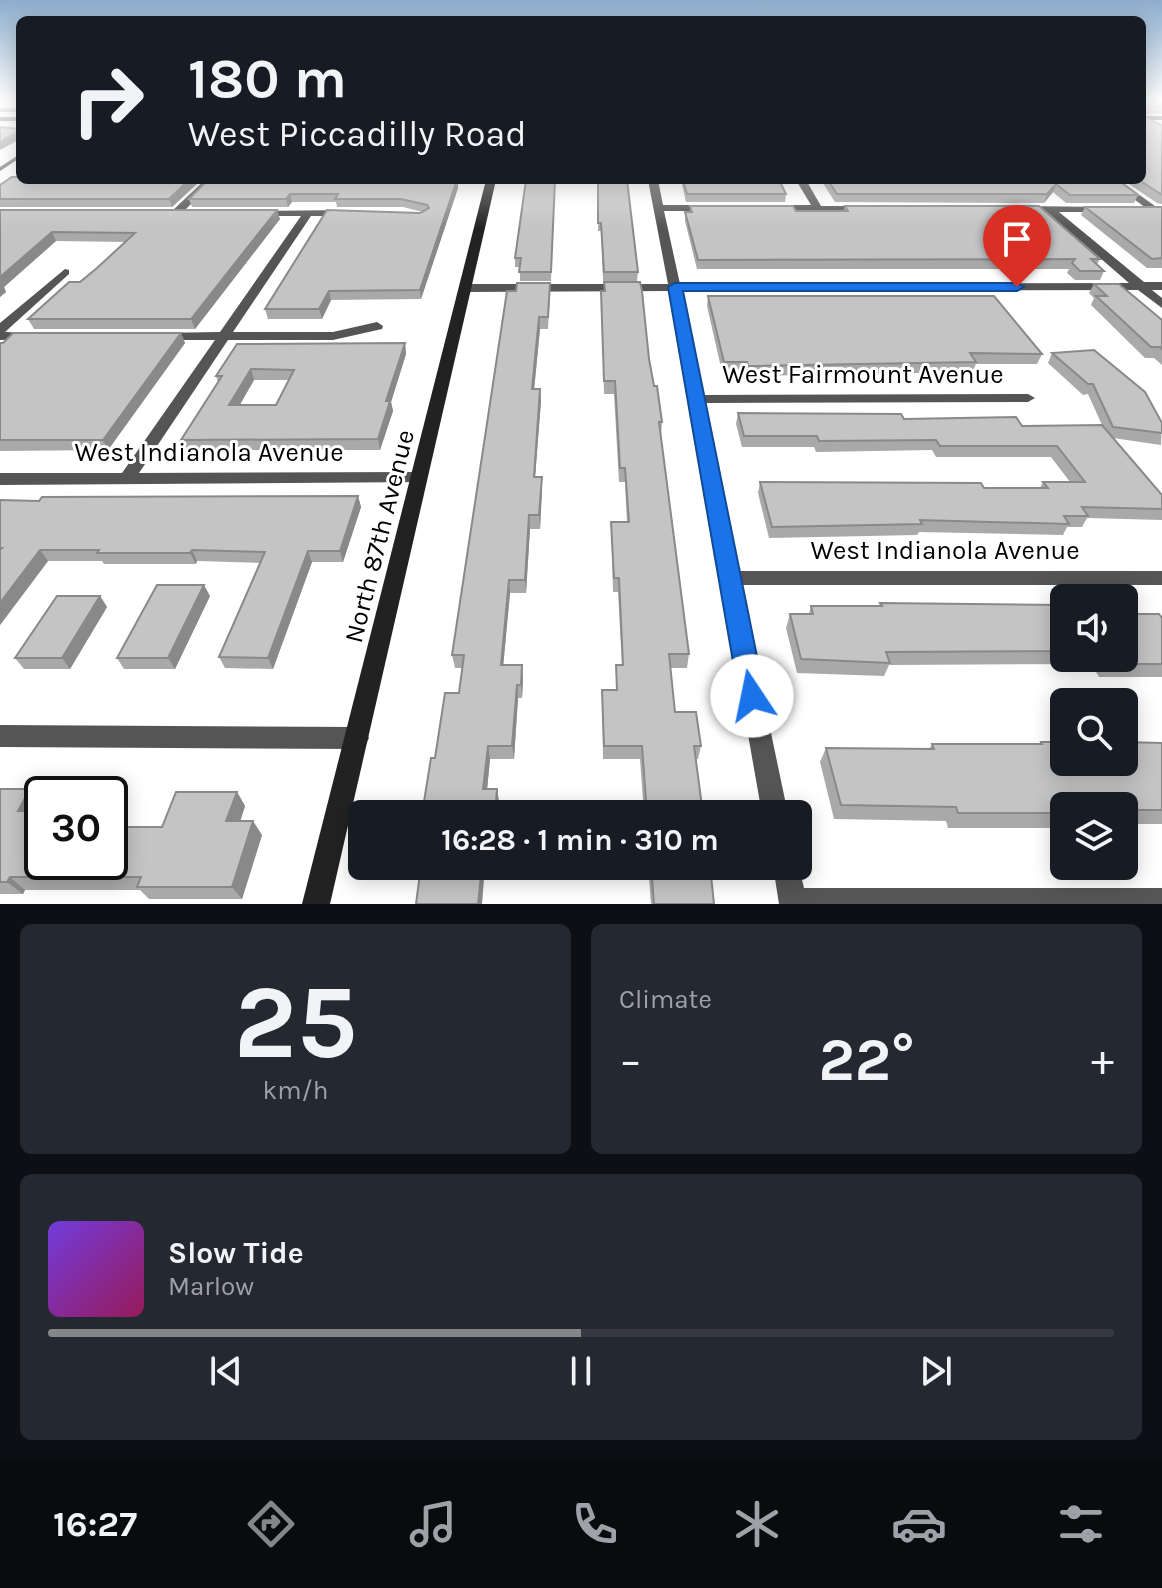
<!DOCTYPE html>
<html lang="en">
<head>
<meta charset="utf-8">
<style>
	body { margin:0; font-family:Karla,sans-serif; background:#242831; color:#f1f3f6; height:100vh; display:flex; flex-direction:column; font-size:30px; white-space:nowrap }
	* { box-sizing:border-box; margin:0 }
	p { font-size:26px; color:#9ea1a6 }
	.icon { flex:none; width:44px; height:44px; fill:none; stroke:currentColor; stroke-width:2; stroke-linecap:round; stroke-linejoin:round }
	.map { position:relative; height:904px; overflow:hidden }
	.details { display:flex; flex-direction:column; gap:20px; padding:20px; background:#0d0f14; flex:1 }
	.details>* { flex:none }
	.guide { position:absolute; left:16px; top:16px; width:1130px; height:168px; border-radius:12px; box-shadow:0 4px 20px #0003; background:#171b24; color:#f1f3f6; overflow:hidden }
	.tools { position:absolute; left:1050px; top:584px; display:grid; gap:16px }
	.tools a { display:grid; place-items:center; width:88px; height:88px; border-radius:12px; background:#171b24; box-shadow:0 4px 20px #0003; font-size:40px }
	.speed { position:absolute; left:24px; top:776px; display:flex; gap:16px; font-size:40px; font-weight:700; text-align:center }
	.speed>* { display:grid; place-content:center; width:104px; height:104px; border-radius:50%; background:#171b24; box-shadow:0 4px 20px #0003; line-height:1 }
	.speed .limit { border:4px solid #111; border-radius:12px; background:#fff; color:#111 }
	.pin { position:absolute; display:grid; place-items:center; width:68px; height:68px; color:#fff; margin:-82px -34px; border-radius:50% 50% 50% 0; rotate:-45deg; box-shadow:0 0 8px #0007 }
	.pin .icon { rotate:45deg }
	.me { position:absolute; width:88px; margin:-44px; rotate:349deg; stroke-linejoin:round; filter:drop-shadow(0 0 6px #0008) }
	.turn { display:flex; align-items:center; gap:28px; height:168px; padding:0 40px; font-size:36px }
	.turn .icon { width:104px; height:104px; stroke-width:2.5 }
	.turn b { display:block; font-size:56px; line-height:68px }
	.big { font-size:60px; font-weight:700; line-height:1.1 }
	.details .widget { flex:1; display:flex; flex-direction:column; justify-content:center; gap:12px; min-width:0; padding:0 28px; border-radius:12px; background:#242831 }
	.details .dial { align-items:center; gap:0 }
	.dial b { font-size:104px; line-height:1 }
	.song { display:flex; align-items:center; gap:24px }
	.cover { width:96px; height:96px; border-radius:12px; background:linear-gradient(135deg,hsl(260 70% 55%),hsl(330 70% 35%)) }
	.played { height:8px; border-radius:4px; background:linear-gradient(90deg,#858687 50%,#363941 50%) }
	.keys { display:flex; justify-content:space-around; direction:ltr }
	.heat { display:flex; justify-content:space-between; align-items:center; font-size:44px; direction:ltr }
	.details .tiles { flex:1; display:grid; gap:20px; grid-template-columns:1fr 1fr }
	.widget:last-child { grid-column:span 2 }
	.trip { position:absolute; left:348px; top:800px; width:464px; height:80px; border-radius:12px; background:#171b24; box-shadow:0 4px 20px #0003; font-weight:700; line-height:80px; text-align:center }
	.tabs { display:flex; height:128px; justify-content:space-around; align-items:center; background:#090b0e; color:#9ea1a6 }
	.tabs .icon { width:56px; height:56px }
	.tabs .current { color:#858687 }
	.tabs b { font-size:36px; color:#f1f3f6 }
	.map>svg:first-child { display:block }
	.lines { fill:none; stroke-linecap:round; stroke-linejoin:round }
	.lane { fill:#555; fill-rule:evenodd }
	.street { fill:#555; fill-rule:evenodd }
	.secondary { fill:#222; fill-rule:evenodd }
	.wall { fill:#a9a9a9; fill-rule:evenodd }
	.shaded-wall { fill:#898989 }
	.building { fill:#c4c4c4; stroke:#898989; stroke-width:2; fill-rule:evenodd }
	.route { fill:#1a73e8; stroke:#114b97; stroke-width:2 }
	.labels { text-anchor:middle; stroke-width:6; stroke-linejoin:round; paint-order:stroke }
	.street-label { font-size:26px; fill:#000; stroke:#fff }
</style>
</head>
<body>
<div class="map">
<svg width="1162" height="904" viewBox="0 0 1162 904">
	<rect width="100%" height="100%" fill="#fff"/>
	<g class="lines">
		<path class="lane" d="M20,154V158L0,171V167Z"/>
		<g class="street">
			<rect x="0" y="108" width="20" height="4"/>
			<path d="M205,180H215L180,215H172V211Z"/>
			<path d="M648,180H658L663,205H712L717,208L712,211H664L680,284L1129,283L1047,212H1020L1015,209L1020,206L1108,207V211L1104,212H1059L1144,282H1162V290H1152L1162,298V308L1138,290L682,291L704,395L1028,394L1035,398L1028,402L706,403L737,571H1162V585H740L788,814H762L670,291L467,292L461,288L467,284H668Z"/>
			<path d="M796,180H806L821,206H864L869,209L864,212L773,210L771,208L776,205H811Z"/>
			<path d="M1108,180H1119L1159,209L1150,211Z"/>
			<path d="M254,211L346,210L351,213L346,216H311L233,332H333L377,322L383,326L382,329L333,340H228L139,473L419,472L427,478L425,482L0,485V473H122L215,340H162L157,339V333L220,332L301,216H258L254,215Z"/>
			<path d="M65,269L69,270V274L5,332L35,333V339L0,340V323Z"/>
			<path d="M0,725L357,727L365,730L369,738L365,746L357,749L0,747Z"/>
			<path d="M798,863L804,888H1162V904H779L773,866H798Z"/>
		</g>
		<g class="secondary">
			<rect x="1142" y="116" width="20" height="4"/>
			<rect x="0" y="117" width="20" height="4"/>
			<path d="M486,180H496L330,904H302Z"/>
		</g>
	</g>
	<g class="wall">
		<path d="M1142,101H1162V114H1144V117L1162,125V204L1157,203L1123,180H1142Z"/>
		<path d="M20,180H201L172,207H0V185Z"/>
		<path d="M458,180V188L421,299L331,300L322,319H268L265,309L423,212L403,207H337L336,202H292L288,207H192L189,199Z"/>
		<path d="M555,180L551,281H520V267H515V258Z"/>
		<path d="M597,180H627L638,272L637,281H603L601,231H598L599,191Z"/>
		<path d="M681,180H779L786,194L785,202H686Z"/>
		<path d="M821,180H1118L1138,195L1134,203H1066L1053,192L1044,203L835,202Z"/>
		<path d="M690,206L796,211H844L845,206L1100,259L1097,264L1104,271L1100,280H1075L1067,273L1069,269H697L685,221V212H690Z"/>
		<path d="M1085,207H1162V268H1147L1081,215Z"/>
		<path d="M0,210L280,219L195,329H34L28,319L80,282L97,268L125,242L56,241L4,287L6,292L0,297Z"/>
		<path d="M1094,284L1162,320V365L1154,358H1145L1091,305L1094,298L1089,293Z"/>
		<path d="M516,291L550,295L548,329H540L534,389H540L541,401L535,477L542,490L540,529H530L526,593H510L503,665H522L523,679L522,698H518L514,759H490L487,789L499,801L498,814H422L435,758L459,693L462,668H455L452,655Z"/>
		<path d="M601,291L649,359L662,422L661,435L689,654L687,668H670L675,712L701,746L698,759H696L703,814H644L640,759H603L602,690H616V665H622L618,592H613L611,522H627L625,482H619L614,394H604Z"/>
		<path d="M708,296L1042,354L1037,364H976L972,372L746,376L745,372H722L707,306Z"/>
		<path d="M181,333L185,343L108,450L0,451V343Z"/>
		<path d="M405,343L406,354L391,402L393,411L380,450H186L181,440L218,382L216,376L237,344ZM254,380H289L276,405H240Z"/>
		<path d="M1052,353L1162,423L1161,445L1113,438L1162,495V520L1087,518L1082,527H1067L1063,535L919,532L917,535L769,538L758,493L760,482L984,488H1040L1043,482H1070L1051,457H936L932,450L816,452L814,447H742L736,424L738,413L904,419L1022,426L1102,425L1088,394L1083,395L1048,363Z"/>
		<path d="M358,496L361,507L343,562H312L273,669L225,668L219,657L260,563L197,561L196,564H104L102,561H48L0,625V500L39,501Z"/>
		<path d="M100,596L107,607L70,669H24L15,658Z"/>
		<path d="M210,596L175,669H124L117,658Z"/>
		<path d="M880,603L1064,605V658H1124L1135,614L1162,618V677H1099L1091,664L889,665L884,676L797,673L786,628L790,614H809L811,606H879Z"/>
		<path d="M1041,742L1162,743V824H1124V806H1064V824H1055L1051,828H948L946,821L834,819L820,762L826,748L929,749L932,744H1039Z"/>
		<path d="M0,789H30L42,802V806L39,811L42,862L162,827L237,792L245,806L240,821L262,835L242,899H149L140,890H25L23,894H0Z"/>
		<path d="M648,866H710L714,904H651Z"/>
	</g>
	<g class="shaded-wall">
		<path d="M20,131V139L0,150V142Z"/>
		<path d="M189,180H201L172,207L169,199Z"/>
		<path d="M458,180V188L421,299L420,290Z"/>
		<path d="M1056,184L1053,192L1044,203L1047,194Z"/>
		<path d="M290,194L292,202L288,207L286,199Z"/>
		<path d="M277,210L280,219L195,329L191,319Z"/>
		<path d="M52,232L56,241L4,287L6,292L0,297V277Z"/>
		<path d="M329,291L331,300L322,319L319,309Z"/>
		<path d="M539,317L540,329L533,401L532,389Z"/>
		<path d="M181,333L185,343L108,450L103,440Z"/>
		<path d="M405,343L406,354L391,402L393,411L380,450L378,439L386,401Z"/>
		<path d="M251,369L254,380L233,416L229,405Z"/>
		<path d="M540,389L541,401L534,490V477Z"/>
		<path d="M542,477V490L540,529L539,515Z"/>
		<path d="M358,496L361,507L343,562L340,551Z"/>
		<path d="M529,515L530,529L526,593L525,580Z"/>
		<path d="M40,550L48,561L0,625V603Z"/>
		<path d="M192,550L197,561L196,564L190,553Z"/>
		<path d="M308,551L312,562L273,669L268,658Z"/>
		<path d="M509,580L510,593L502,679L501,665Z"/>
		<path d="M204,585L210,596L175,669L168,658Z"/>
		<path d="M100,596L107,607L70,669L62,658Z"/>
		<path d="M522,665L523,679L522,698L521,685Z"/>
		<path d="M517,685L518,698L514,759L512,746Z"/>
		<path d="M488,746L490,759L486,801L483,789Z"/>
		<path d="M30,789L42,802V806L32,825L18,811Z"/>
		<path d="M497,789L499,801L498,814H495Z"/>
		<path d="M237,792L245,806L236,835L226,821Z"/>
		<path d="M253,821L262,835L242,899L232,887Z"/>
		<path d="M482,866H485L482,904H478Z"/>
		<path d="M10,877L25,890L23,894L7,882Z"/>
	</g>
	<g class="building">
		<path d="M1142,101H1162V107H1143L1144,117L1162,125V195L1139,180H1142Z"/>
		<path d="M0,127L20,129V131L0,142Z"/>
		<path d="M12,177H20V180H189L169,199H0V185Z"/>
		<path d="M208,180H457L420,290L329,291L319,309H265L327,210L420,213L429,208L427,205L401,199H335L338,194H290L286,199H189Z"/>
		<path d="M526,180H555L551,272H519L521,258H515Z"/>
		<path d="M598,180H627L638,272H604L601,223H598Z"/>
		<path d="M683,180H779L786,194H687Z"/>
		<path d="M828,180H1118L1138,195H1070L1056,184L1047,194H837Z"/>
		<path d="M690,206H793L796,211H848L845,206H1039L1100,259H1091L1104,271H1080L1072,263L1075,259L698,260L685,212H692Z"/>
		<path d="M1085,207H1162V258L1152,259Z"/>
		<path d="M0,210H277L191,319H28L69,282H80L97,268L135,233L52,232L0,277Z"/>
		<path d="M604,282H640L642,291L649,359L654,386H657L662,422H659L689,654H669L675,712H696L701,746H694L703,814H647L642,746H604L602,690H617L616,665H623L619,578H614L611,522H629L625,468H620L615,381H604L601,291H605Z"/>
		<path d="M517,283H550L548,317H539L532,389H540L534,477H542L539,515H529L525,580H509L501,665H522L521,685H517L512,746H488L483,789H497L495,814H422L431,758H435L445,693H459L464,655H452L507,291H516Z"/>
		<path d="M1094,284H1119L1162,320V349L1160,347H1151L1096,296H1107Z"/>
		<path d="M708,296H994L1042,354L970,353L976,362L748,366L747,362H724Z"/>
		<path d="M13,333H181L103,440H0V343H3Z"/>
		<path d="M405,343L386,401H390L378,439L181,440L222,376H216L237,344ZM251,369L294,370L276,405H229Z"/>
		<path d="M1094,350L1145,392L1162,423V433L1113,427L1093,384H1088L1052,353Z"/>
		<path d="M738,413L901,414L904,419L1016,417L1022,426L1102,425L1162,495V509L1082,507L1088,516H1064L1069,524L920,520L922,524L772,527L760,482L981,483L984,488H1048L1043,482H1085L1057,446H940L936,440L819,441L817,436H744Z"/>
		<path d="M358,496L340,551H308L268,658L219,657L265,552L192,550L190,553H97L99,550H40L0,603V550L2,548H0V500L39,501L42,497Z"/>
		<path d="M157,585H204L168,658H117Z"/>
		<path d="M57,596H100L62,658H15Z"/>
		<path d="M880,603L1064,605V651L886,652L890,663L801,659L790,614H813L811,606H882Z"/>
		<path d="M1124,606H1129L1135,614H1159L1162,618V664H1109L1105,658H1124Z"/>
		<path d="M1041,742H1064V762H1124V742L1162,743V810H1124V806H1064V810H1062L1064,813H958L956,807L841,805L826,748L934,749L932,744H1042Z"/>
		<path d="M0,789H30L18,811H42V862H110V827H162L176,792H237L226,821H253L232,887H137L141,877H10L7,882H0Z"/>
		<path d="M421,866H482L478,904H416Z"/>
		<path d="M651,866H710L714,904H654Z"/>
	</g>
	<linearGradient id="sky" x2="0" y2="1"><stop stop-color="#8cadcc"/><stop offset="0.44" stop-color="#fff"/><stop offset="1" stop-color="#fff" stop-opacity="0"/></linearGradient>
	<rect width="1162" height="228" fill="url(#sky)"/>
	<path class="route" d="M675,283H1017L1024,287L1017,291H683L765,696L761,704L752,707L743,704L739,696L668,287Z"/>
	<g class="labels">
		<g class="street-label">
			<text x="863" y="383">West Fairmount Avenue</text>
			<text x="209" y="461">West Indianola Avenue</text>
			<text transform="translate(379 536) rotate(-76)" y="9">North 87th Avenue</text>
			<text x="945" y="559">West Indianola Avenue</text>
		</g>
	</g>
</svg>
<div class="tools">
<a><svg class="icon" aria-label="sound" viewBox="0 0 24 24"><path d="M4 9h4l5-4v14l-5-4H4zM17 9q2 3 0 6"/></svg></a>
<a><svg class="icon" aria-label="search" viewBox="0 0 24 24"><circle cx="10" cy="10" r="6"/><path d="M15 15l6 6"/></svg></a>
<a><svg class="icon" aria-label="layers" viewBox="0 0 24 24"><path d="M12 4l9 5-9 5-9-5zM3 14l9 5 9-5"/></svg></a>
</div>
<div class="speed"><div class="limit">30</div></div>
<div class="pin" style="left:1017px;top:287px;background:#d93025"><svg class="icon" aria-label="arrive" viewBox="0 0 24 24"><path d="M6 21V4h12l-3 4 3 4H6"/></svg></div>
<svg class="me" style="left:752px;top:696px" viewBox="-20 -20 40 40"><circle r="19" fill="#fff"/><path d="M0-13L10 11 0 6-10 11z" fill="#1a73e8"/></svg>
<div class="trip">16:28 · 1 min · 310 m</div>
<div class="guide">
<div class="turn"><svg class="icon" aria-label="right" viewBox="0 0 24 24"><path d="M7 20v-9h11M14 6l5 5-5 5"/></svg><div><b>180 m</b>West Piccadilly Road</div></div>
</div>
</div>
<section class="details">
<div class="tiles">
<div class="widget dial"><b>25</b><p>km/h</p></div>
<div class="widget"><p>Climate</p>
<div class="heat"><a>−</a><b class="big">22°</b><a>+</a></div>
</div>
<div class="widget">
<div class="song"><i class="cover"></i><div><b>Slow Tide</b><p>Marlow</p></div></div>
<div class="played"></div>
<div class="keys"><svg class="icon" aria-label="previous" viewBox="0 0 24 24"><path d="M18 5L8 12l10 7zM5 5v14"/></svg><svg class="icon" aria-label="pause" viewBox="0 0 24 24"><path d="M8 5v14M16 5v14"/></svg><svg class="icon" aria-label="next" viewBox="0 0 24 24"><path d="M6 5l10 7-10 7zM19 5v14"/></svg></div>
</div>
</div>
</section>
<nav class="tabs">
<b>16:27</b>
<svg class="icon current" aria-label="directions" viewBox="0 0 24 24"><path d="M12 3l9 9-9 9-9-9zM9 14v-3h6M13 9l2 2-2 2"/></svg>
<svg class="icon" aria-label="music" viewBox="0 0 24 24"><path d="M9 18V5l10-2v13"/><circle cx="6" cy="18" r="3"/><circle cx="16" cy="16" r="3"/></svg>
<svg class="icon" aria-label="phone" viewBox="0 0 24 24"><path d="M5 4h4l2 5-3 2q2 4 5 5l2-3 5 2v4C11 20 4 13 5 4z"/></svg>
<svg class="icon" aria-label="climate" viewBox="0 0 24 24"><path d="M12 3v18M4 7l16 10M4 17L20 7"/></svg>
<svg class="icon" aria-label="car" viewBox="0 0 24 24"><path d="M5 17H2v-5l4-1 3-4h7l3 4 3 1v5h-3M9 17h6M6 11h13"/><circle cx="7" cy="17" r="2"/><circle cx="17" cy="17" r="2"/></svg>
<svg class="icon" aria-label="filters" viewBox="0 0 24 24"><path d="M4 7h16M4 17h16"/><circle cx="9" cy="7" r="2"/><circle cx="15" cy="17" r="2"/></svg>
</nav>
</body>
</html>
